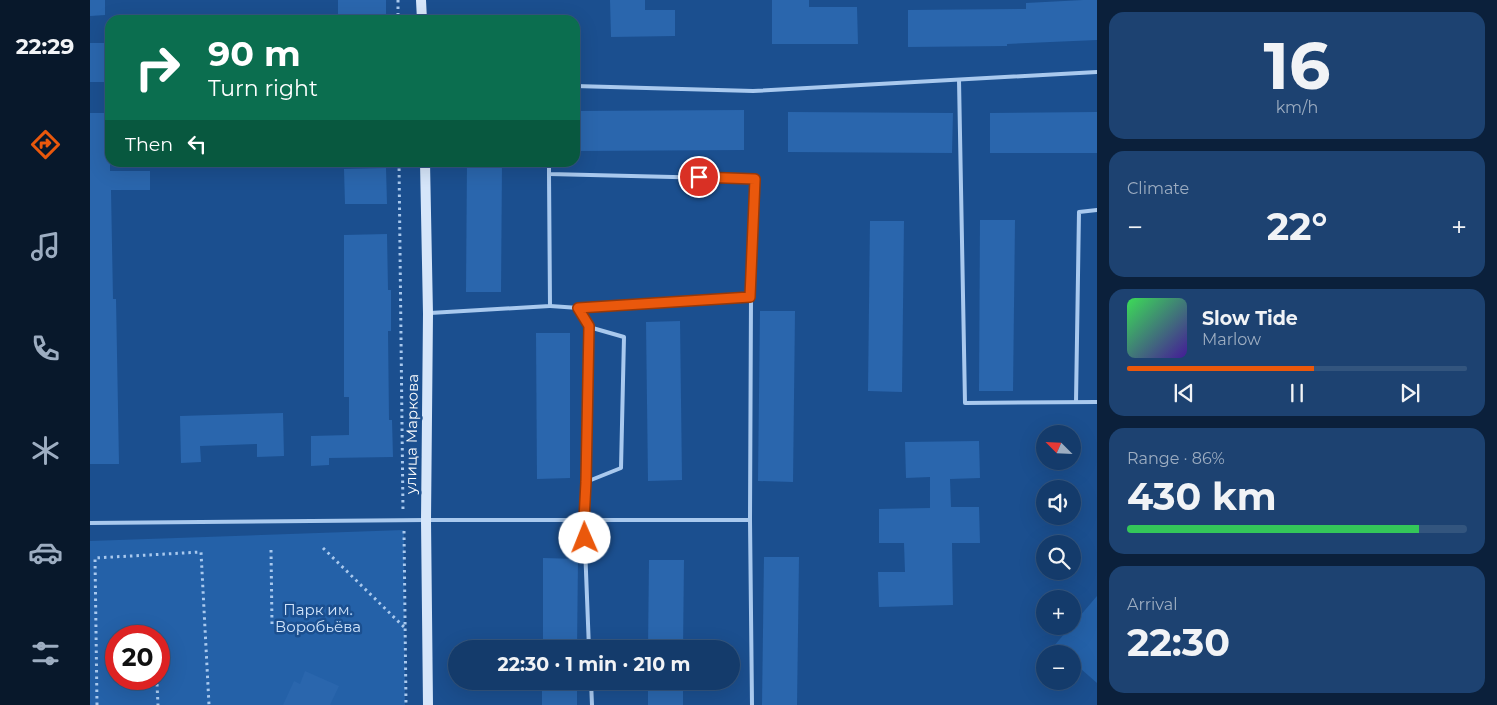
<!DOCTYPE html>
<html lang="en">
<head>
<meta charset="utf-8">
<style>
	body { margin:0; font-family:Montserrat,sans-serif; background:#1d4271; color:#f1f3f6; height:100vh; display:flex; flex-direction:column; font-size:19px; white-space:nowrap }
	* { box-sizing:border-box; margin:0 }
	p { font-size:16px; color:#9dadc1 }
	.icon { flex:none; width:28px; height:28px; fill:none; stroke:currentColor; stroke-width:2; stroke-linecap:round; stroke-linejoin:round }
	.map { position:relative; flex:1; overflow:hidden }
	.drawer { display:flex; flex-direction:column; gap:12px; padding:12px; background:#0b203b; width:400px }
	.drawer>* { flex:none }
	.guide { position:absolute; left:15px; top:15px; width:475px; height:152px; border-radius:15px; box-shadow:0 5px 20px #0002,0 0 0 1px #33557e; background:#0b6e4f; color:#fff; overflow:hidden }
	.needle { width:32px; rotate:294deg }
	.fabs { position:absolute; left:946px; top:425px; display:grid; gap:10px }
	.fabs a { display:grid; place-items:center; width:45px; height:45px; border-radius:50%; background:#143b6b; box-shadow:0 5px 20px #0002,0 0 0 1px #33557e; font-size:25px }
	.speed { position:absolute; left:15px; top:625px; display:flex; gap:10px; font-size:25px; font-weight:700; text-align:center }
	.speed>* { display:grid; place-content:center; width:65px; height:65px; border-radius:50%; background:#143b6b; box-shadow:0 5px 20px #0002,0 0 0 1px #33557e; line-height:1 }
	.speed .limit { border:8px solid #d22; background:#fff; color:#111 }
	.pin { position:absolute; display:grid; place-items:center; width:42px; height:42px; color:#fff; margin:-21px; border:2px solid #fff; border-radius:50%; box-shadow:0 1px 5px #0007 }
	.me { position:absolute; width:55px; margin:-28px; rotate:359deg; stroke-linejoin:round; filter:drop-shadow(0 0 4px #0008) }
	.turn { display:flex; align-items:center; gap:18px; height:105px; padding:0 20px; font-size:22px }
	.turn .icon { width:65px; height:65px; stroke-width:2.5 }
	.turn b { display:block; font-size:35px; line-height:42px }
	.then { display:flex; align-items:center; height:48px; padding:0 20px; background:#0003; gap:10px; font-size:19px }
	.big { font-size:38px; font-weight:700; line-height:1.1 }
	.drawer .card { flex:1; display:flex; flex-direction:column; justify-content:center; gap:8px; min-width:0; padding:0 18px; border-radius:15px; background:#1d4271 }
	.drawer .dial { align-items:center; gap:0 }
	.dial b { font-size:65px; line-height:1 }
	.song { display:flex; align-items:center; gap:15px }
	.cover { width:60px; height:60px; border-radius:8px; background:linear-gradient(135deg,hsl(130 70% 55%),hsl(260 70% 35%)) }
	.played { height:5px; border-radius:2px; background:linear-gradient(90deg,#ea580c 55%,#33557e 55%) }
	.keys { display:flex; justify-content:space-around; direction:ltr }
	.heat { display:flex; justify-content:space-between; align-items:center; font-size:28px; direction:ltr }
	.charge { height:8px; border-radius:4px; background:linear-gradient(90deg,#34c759 86%,#33557e 0) }
	.trip { position:absolute; left:358px; top:640px; width:292px; height:50px; border-radius:25px; background:#143b6b; box-shadow:0 5px 20px #0002,0 0 0 1px #33557e; font-weight:700; line-height:50px; text-align:center }
	main { display:flex; flex:1; min-height:0 }
	.menu { display:flex; flex-direction:column; width:90px; justify-content:space-around; align-items:center; background:#08182b; color:#9dadc1 }
	.menu .icon { width:35px; height:35px }
	.menu .on { color:#ea580c }
	.menu b { font-size:22px; color:#f1f3f6 }
	.map>svg:first-child { display:block }
	.green { fill:#2461a8; fill-rule:evenodd }
	.building { fill:#2a66ad }
	.lines { fill:none; stroke-linecap:round; stroke-linejoin:round }
	.path { stroke:#a9c9ee; stroke-width:3; stroke-dasharray:2.5 4; stroke-linecap:butt }
	.service { stroke:#a9c9ee; stroke-width:4 }
	.secondary { stroke:#d6e6fa; stroke-width:10 }
	.route-casing { stroke:#983908; stroke-width:12 }
	.route { stroke:#ea580c; stroke-width:9 }
	.labels { text-anchor:middle; stroke-width:5; stroke-linejoin:round; paint-order:stroke }
	.street-label { font-size:15px; fill:#fff; stroke:#1b4f8f }
	.park-label { font-size:15px; fill:#cfe3fa; stroke:#1b4f8f }
</style>
</head>
<body>
<main>
<nav class="menu">
<b>22:29</b>
<svg class="icon on" aria-label="directions" viewBox="0 0 24 24"><path d="M12 3l9 9-9 9-9-9zM9 14v-3h6M13 9l2 2-2 2"/></svg>
<svg class="icon" aria-label="music" viewBox="0 0 24 24"><path d="M9 18V5l10-2v13"/><circle cx="6" cy="18" r="3"/><circle cx="16" cy="16" r="3"/></svg>
<svg class="icon" aria-label="phone" viewBox="0 0 24 24"><path d="M5 4h4l2 5-3 2q2 4 5 5l2-3 5 2v4C11 20 4 13 5 4z"/></svg>
<svg class="icon" aria-label="climate" viewBox="0 0 24 24"><path d="M12 3v18M4 7l16 10M4 17L20 7"/></svg>
<svg class="icon" aria-label="car" viewBox="0 0 24 24"><path d="M5 17H2v-5l4-1 3-4h7l3 4 3 1v5h-3M9 17h6M6 11h13"/><circle cx="7" cy="17" r="2"/><circle cx="17" cy="17" r="2"/></svg>
<svg class="icon" aria-label="filters" viewBox="0 0 24 24"><path d="M4 7h16M4 17h16"/><circle cx="9" cy="7" r="2"/><circle cx="15" cy="17" r="2"/></svg>
</nav>
<div class="map">
<svg width="1007" height="705" viewBox="0 0 1007 705">
	<rect width="100%" height="100%" fill="#1b4f8f"/>
	<g class="green">
		<path d="M314,530L315,705H0V541ZM26,636H69V679H26Z"/>
		<path d="M1007,596V683L983,662L982,654H972L964,646L981,626H982L983,624Z"/>
	</g>
	<g class="building">
		<path d="M0,0H15V15L0,16Z"/>
		<rect x="248" y="0" width="48" height="15"/>
		<path d="M520,0H555V10H585V36L521,37Z"/>
		<path d="M682,0H719V7H767L768,44H682Z"/>
		<path d="M993,0H1007V40L917,44V46L818,47V10L936,9V3Z"/>
		<rect x="0" y="43" width="17" height="39"/>
		<path d="M654,110V150L485,151V111Z"/>
		<path d="M698,112L863,113L862,153L698,152Z"/>
		<path d="M1007,112V153H900V113Z"/>
		<path d="M0,113H20V171H60V190H21L23,299H26L29,464H0Z"/>
		<path d="M377,162H412L411,292H376Z"/>
		<path d="M296,168L297,204H255L254,169Z"/>
		<path d="M890,220H925L923,391H889Z"/>
		<path d="M780,221H814L812,392L778,391Z"/>
		<path d="M297,234L298,290H301V331H298L299,420H302L303,457L239,458V465L221,466V436L259,435V397H254V235Z"/>
		<path d="M670,311H705L703,482L668,481Z"/>
		<path d="M590,321L592,480L558,481L556,322Z"/>
		<path d="M446,333H480V478L447,479Z"/>
		<path d="M193,413L194,456L167,457V444L110,446L111,462L91,463L90,416Z"/>
		<path d="M889,441L890,478L860,479L861,507H889L890,543H862L863,605L789,607L788,572H815L814,543H789V509L840,508V477L816,478L815,442Z"/>
		<path d="M674,557H709L707,705H672Z"/>
		<path d="M453,558L488,559L487,649H453Z"/>
		<path d="M559,560H594L593,649H558Z"/>
		<path d="M215,671L249,686L240,705H193L204,681L210,684Z"/>
		<rect x="452" y="681" width="35" height="24"/>
		<rect x="558" y="681" width="35" height="24"/>
	</g>
	<g class="lines">
		<g class="path">
			<path d="M308,0V20"/>
			<path d="M309,162L313,512"/>
			<path d="M314,531L316,705"/>
			<path d="M233,548L315,628"/>
			<path d="M181,550L182,625"/>
			<path d="M67,684L68,705"/>
			<path d="M7,705L5,558L111,552L119,705"/>
		</g>
		<g class="service">
			<path d="M869,80L875,403L1007,402"/>
			<path d="M485,86L663,91L1007,72"/>
			<path d="M459,162V174L665,179L661,297L489,308"/>
			<path d="M460,306L489,308L499,327L496,482L494,520L499,649"/>
			<path d="M340,313L460,306L459,174"/>
			<path d="M986,402L989,212L1007,210"/>
			<path d="M496,482L531,468L534,337L499,327"/>
			<path d="M660,520L662,705"/>
			<path d="M0,523L336,520H660L661,297"/>
			<path d="M501,681L502,705"/>
		</g>
		<g class="secondary">
			<path d="M331,0L332,20"/>
			<path d="M335,162L338,314L336,520L338,705"/>
		</g>
	</g>
	<g class="lines">
		<g class="route-casing">
			<path id="route" d="M495,538L494,520L496,482L499,326L488,308L660,297L665,179L609,177"/>
		</g>
		<use href="#route" class="route"/>
	</g>
	<g class="labels">
		<g class="street-label">
			<text transform="translate(322 434) rotate(-89)" y="5">улица Маркова</text>
		</g>
		<g class="park-label">
			<text x="228" y="615">Парк им.<tspan x="228" dy="17">Воробьёва</tspan></text>
		</g>
	</g>
</svg>
<div class="fabs">
<a><svg class="needle" viewBox="-14 -14 28 28"><path d="M0-13l5 13h-10z" fill="#e53935"/><path d="M0 13l5-13h-10z" fill="#9dadc1"/></svg></a>
<a><svg class="icon" aria-label="sound" viewBox="0 0 24 24"><path d="M4 9h4l5-4v14l-5-4H4zM17 9q2 3 0 6"/></svg></a>
<a><svg class="icon" aria-label="search" viewBox="0 0 24 24"><circle cx="10" cy="10" r="6"/><path d="M15 15l6 6"/></svg></a>
<a>+</a>
<a>−</a>
</div>
<div class="speed"><div class="limit">20</div></div>
<div class="pin" style="left:609px;top:177px;background:#d93025"><svg class="icon" aria-label="arrive" viewBox="0 0 24 24"><path d="M6 21V4h12l-3 4 3 4H6"/></svg></div>
<svg class="me" style="left:495px;top:538px" viewBox="-20 -20 40 40"><circle r="19" fill="#fff"/><path d="M0-13L10 11 0 6-10 11z" fill="#ea580c"/></svg>
<div class="trip">22:30 · 1 min · 210 m</div>
<div class="guide">
<div class="turn"><svg class="icon" aria-label="right" viewBox="0 0 24 24"><path d="M7 20v-9h11M14 6l5 5-5 5"/></svg><div><b>90 m</b>Turn right</div></div>
<div class="then">Then<svg class="icon" aria-label="left" viewBox="0 0 24 24"><path d="M17 20v-9H6M10 6l-5 5 5 5"/></svg></div>
</div>
</div>
<section class="drawer">
<div class="card dial"><b>16</b><p>km/h</p></div>
<div class="card"><p>Climate</p>
<div class="heat"><a>−</a><b class="big">22°</b><a>+</a></div>
</div>
<div class="card">
<div class="song"><i class="cover"></i><div><b>Slow Tide</b><p>Marlow</p></div></div>
<div class="played"></div>
<div class="keys"><svg class="icon" aria-label="previous" viewBox="0 0 24 24"><path d="M18 5L8 12l10 7zM5 5v14"/></svg><svg class="icon" aria-label="pause" viewBox="0 0 24 24"><path d="M8 5v14M16 5v14"/></svg><svg class="icon" aria-label="next" viewBox="0 0 24 24"><path d="M6 5l10 7-10 7zM19 5v14"/></svg></div>
</div>
<div class="card"><p>Range · 86%</p><b class="big">430 km</b><div class="charge"></div></div>
<div class="card"><p>Arrival</p><b class="big">22:30</b></div>
</section>
</main>
</body>
</html>
